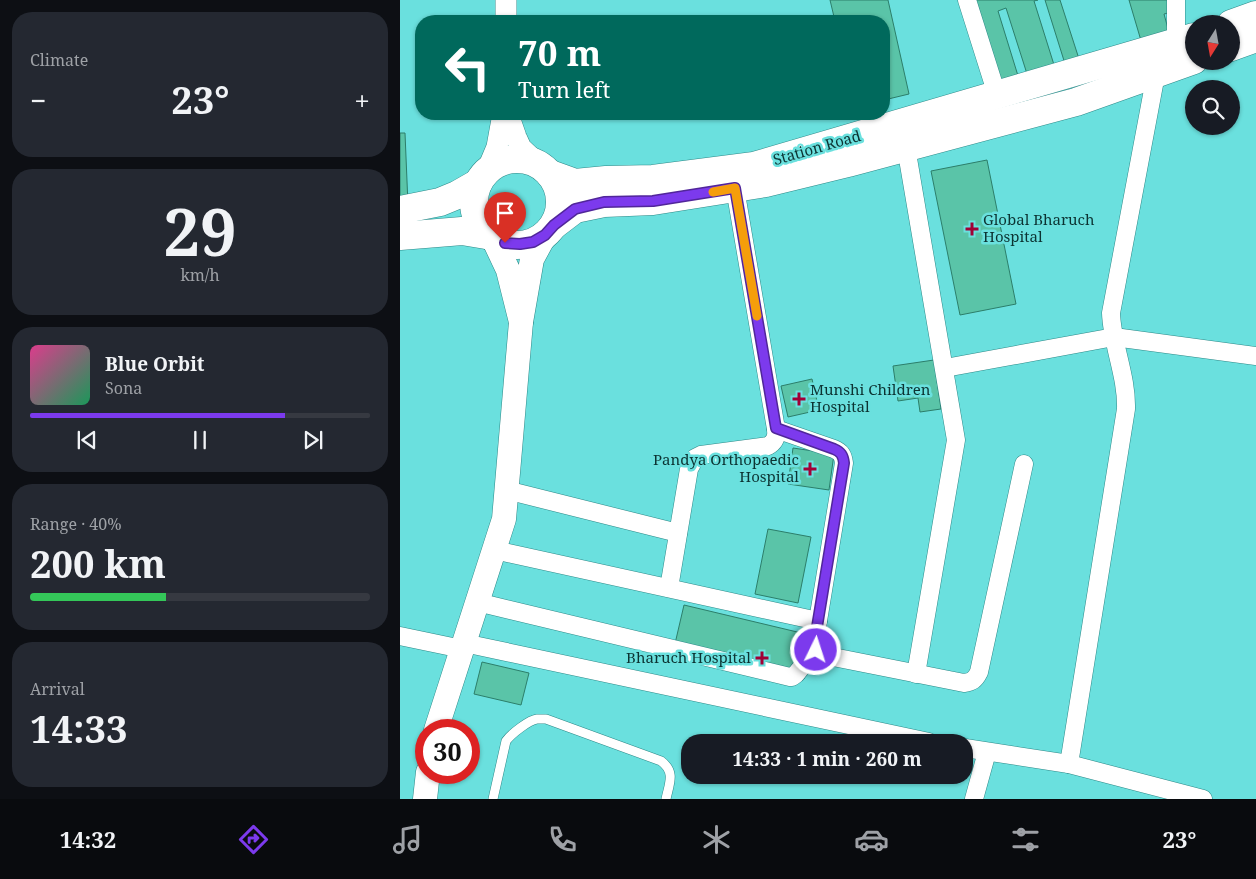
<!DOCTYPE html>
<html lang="en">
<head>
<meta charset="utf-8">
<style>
	body { margin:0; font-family:"Noto Serif",serif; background:#242831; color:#f1f3f6; height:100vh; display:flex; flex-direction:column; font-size:19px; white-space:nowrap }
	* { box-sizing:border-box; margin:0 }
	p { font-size:16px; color:#9ea1a6 }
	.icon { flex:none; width:28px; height:28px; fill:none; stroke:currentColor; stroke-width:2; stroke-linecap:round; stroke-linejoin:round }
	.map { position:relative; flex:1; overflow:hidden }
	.panel { display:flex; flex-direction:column; gap:12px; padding:12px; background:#0d0f14; width:400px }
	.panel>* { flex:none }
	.hud { position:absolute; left:15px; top:15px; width:475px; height:105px; border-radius:20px; box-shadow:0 1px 4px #0004; background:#00695c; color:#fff; overflow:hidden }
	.needle { width:32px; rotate:191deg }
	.controls { position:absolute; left:785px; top:15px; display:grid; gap:10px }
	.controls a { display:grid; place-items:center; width:55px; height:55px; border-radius:50%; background:#171b24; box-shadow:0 1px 4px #0004; font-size:25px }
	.speed { position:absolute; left:15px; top:719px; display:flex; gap:10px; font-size:25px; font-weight:700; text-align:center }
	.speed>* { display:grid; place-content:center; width:65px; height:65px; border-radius:50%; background:#171b24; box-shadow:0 1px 4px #0004; line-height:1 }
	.speed .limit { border:8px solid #d22; background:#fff; color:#111 }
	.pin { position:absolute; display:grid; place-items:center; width:42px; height:42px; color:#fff; margin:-51px -21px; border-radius:50% 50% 50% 0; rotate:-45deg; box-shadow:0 0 5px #0007 }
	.pin .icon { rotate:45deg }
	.me { position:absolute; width:55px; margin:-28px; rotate:4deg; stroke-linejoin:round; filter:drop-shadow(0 0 4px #0008) }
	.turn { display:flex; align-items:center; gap:18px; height:105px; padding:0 20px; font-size:22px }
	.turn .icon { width:65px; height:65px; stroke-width:2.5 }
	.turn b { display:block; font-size:35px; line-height:42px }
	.big { font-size:38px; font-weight:700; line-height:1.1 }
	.panel .card { flex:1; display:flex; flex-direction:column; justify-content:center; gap:8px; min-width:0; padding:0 18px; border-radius:20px; background:#242831 }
	.panel .dial { align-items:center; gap:0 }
	.dial b { font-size:65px; line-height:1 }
	.song { display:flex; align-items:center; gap:15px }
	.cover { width:60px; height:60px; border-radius:8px; background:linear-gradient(135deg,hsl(330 70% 55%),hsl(150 70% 35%)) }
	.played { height:5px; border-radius:2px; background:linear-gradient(90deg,#7c3aed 75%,#363941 75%) }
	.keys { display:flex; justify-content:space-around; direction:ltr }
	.heat { display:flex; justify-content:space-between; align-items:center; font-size:28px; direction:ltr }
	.charge { height:8px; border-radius:4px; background:linear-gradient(90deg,#34c759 40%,#363941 0) }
	.trip { position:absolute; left:281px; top:734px; width:292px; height:50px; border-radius:20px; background:#171b24; box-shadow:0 1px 4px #0004; font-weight:700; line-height:50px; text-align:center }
	.menu { display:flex; height:80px; justify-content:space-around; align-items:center; background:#090b0e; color:#9ea1a6 }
	.menu .icon { width:35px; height:35px }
	.menu .selected { color:#7c3aed }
	.menu b { font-size:22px; color:#f1f3f6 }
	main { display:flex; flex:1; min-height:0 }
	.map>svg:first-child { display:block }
	.building { fill:#5ac4a8; stroke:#2c7e6a }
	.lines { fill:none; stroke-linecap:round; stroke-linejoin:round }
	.service-casing { stroke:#2c8988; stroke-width:10 }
	.minor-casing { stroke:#2c8988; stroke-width:19 }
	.tertiary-casing { stroke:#2c8988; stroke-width:22 }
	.secondary-casing { stroke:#2c8988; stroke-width:25 }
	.primary-casing { stroke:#2c8988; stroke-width:29 }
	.service { stroke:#fff; stroke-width:9 }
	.minor { stroke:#fff; stroke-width:18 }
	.tertiary { stroke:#fff; stroke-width:21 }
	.secondary { stroke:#fff; stroke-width:24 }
	.primary { stroke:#fff; stroke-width:28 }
	.route-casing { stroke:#51269a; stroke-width:12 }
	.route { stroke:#7c3aed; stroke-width:9 }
	.slow { stroke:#f59e0b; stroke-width:9 }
	.poi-dot { fill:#a10036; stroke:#6ae0de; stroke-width:2 }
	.labels { text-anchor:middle; stroke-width:5; stroke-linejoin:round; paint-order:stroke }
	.street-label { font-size:15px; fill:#0c3332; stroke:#6ae0de }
	.poi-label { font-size:15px; fill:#0c3332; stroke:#6ae0de; text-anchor:start }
</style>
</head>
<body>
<main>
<section class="panel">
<div class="card"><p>Climate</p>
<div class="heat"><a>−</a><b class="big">23°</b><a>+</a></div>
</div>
<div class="card dial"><b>29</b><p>km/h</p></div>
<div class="card">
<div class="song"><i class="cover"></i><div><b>Blue Orbit</b><p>Sona</p></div></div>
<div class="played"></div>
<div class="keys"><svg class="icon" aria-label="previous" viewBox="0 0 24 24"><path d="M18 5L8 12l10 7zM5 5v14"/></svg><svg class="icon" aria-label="pause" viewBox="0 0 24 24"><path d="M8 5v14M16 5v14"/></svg><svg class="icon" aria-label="next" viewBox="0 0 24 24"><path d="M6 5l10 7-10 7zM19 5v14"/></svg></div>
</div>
<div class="card"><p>Range · 40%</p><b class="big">200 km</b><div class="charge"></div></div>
<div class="card"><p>Arrival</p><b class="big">14:33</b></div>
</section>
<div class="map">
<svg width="856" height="799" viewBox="0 0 856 799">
	<rect width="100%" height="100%" fill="#6ae0de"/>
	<g class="building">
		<path d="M430,0H488L509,94L484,100V21H435Z"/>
		<path d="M573,0H638L634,1L655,68L628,77L606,8L598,11L619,79L600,85Z"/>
		<path d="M645,0H660L680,62L666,67Z"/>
		<path d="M729,0H771L773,12L764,14L770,36L742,44Z"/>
		<path d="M0,133H5L8,205H0Z"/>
		<path d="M587,160L616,304L560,315L531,171Z"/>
		<path d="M534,360L541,409L520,412L518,398L498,401L493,366Z"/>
		<path d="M412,379L419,410L388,417L381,386Z"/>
		<path d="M393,448L434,454L429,490L388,484Z"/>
		<path d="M368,529L411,537L398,603L355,594Z"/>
		<path d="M284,605L414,636L404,679L274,648Z"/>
		<path d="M82,662L129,673L121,705L74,694Z"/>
	</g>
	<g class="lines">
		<g class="service-casing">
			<path id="service" d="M93,799L106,741C111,734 129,720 137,719C138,719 145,719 146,719L261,761C276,772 269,784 266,799"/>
		</g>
		<g class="minor-casing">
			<g id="minor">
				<path d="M567,0L597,95"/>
				<path d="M776,0V43"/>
				<path d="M506,147L556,440L516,674"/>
				<path d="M545,368L714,337L856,356"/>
				<path d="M376,429L434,449C441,452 443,455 444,463L415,639C415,647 415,651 423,655L564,683C572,682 575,680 579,672L624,464"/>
				<path d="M106,490L278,533"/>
				<path d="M94,550L418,621"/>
				<path d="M269,588L289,469L295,458L301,455L368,446C375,442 377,437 376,429L335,188"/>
				<path d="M77,602L390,677H392L396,674L416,649"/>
				<path d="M0,636L62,649"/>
				<path d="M64,643L529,742"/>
				<path d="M565,748L669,764L803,799"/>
				<path d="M669,764L726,409C727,376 712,345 711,313L756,74L753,66"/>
				<path d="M574,799L587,752"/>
			</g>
		</g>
		<g class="tertiary-casing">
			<g id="tertiary">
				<path d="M106,21V0"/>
				<path d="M108,114L116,137L121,148L139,165"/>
				<path d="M87,171L97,147L103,114"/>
			</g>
		</g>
		<g class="secondary-casing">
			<g id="secondary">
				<path d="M92,236L108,270L121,322L132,259L145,235"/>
				<path d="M36,730L104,519L121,322"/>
				<path d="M25,799L28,772"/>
			</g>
		</g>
		<g class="primary-casing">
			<g id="primary">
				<path d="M831,24L856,15"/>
				<path d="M831,47L856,38"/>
				<circle cx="117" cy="202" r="43"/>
				<path d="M150,174L175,183L206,180L253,179L354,166L794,37"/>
				<path d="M0,210L40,202L57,195L78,183"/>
				<path d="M154,225L175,209L204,203L253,201L366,183L448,163L676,102L794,60"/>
				<path d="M0,236L62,231L92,236"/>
			</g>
		</g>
		<use href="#service" class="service"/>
		<use href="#minor" class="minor"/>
		<use href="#tertiary" class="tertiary"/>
		<use href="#secondary" class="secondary"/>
		<use href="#primary" class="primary"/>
	</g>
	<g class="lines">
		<g class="route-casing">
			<path id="route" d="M105,243L120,244L133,242L145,235L154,225L175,209L204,202L253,201L335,188L376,428L434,449C441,452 443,455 444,463L415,639L416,650"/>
		</g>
		<use href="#route" class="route"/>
		<path class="slow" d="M313,192L335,188L357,316"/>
	</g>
	<g class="poi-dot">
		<path d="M569.5 221.5h5v5h5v5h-5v5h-5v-5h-5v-5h5z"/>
		<path d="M396.5 391.5h5v5h5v5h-5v5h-5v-5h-5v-5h5z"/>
		<path d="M407.5 461.5h5v5h5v5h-5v5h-5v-5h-5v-5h5z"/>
		<path d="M359.5 650.5h5v5h5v5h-5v5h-5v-5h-5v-5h5z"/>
	</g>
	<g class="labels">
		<g class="street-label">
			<text transform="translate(417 148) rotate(-16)" y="5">Station Road</text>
		</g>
		<g class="poi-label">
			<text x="583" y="225">Global Bharuch<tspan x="583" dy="17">Hospital</tspan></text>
			<text x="410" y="395">Munshi Children<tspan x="410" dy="17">Hospital</tspan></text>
			<text x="399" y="465" text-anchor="end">Pandya Orthopaedic<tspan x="399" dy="17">Hospital</tspan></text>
			<text x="351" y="663" text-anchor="end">Bharuch Hospital</text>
		</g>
	</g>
</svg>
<div class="controls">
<a><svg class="needle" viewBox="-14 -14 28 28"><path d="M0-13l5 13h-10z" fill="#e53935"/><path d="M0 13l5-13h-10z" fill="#9ea1a6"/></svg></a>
<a><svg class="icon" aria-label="search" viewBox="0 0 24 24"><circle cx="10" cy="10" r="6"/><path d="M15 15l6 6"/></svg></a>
</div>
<div class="speed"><div class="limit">30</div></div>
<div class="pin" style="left:105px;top:243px;background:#d93025"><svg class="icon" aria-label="arrive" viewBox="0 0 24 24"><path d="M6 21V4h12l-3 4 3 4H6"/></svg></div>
<svg class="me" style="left:416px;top:650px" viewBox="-20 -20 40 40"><circle r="17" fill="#7c3aed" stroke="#fff" stroke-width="3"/><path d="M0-11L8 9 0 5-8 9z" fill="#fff"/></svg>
<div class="trip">14:33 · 1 min · 260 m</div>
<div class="hud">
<div class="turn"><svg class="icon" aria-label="left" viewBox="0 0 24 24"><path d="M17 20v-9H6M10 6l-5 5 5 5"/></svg><div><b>70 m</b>Turn left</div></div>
</div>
</div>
</main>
<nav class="menu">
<b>14:32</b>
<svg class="icon selected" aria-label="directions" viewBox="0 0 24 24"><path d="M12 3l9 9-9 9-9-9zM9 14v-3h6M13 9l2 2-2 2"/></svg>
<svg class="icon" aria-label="music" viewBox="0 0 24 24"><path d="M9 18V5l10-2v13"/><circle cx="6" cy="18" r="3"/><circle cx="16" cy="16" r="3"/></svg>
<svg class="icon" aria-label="phone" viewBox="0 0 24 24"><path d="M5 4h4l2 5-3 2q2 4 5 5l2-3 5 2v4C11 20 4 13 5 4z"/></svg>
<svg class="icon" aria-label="climate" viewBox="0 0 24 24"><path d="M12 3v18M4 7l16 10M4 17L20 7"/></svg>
<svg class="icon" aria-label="car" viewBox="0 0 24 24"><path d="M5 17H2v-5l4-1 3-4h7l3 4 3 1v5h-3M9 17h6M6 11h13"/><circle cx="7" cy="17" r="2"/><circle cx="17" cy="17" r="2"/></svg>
<svg class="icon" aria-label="filters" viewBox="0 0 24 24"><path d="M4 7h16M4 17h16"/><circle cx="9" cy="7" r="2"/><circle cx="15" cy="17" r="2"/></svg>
<b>23°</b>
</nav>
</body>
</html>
